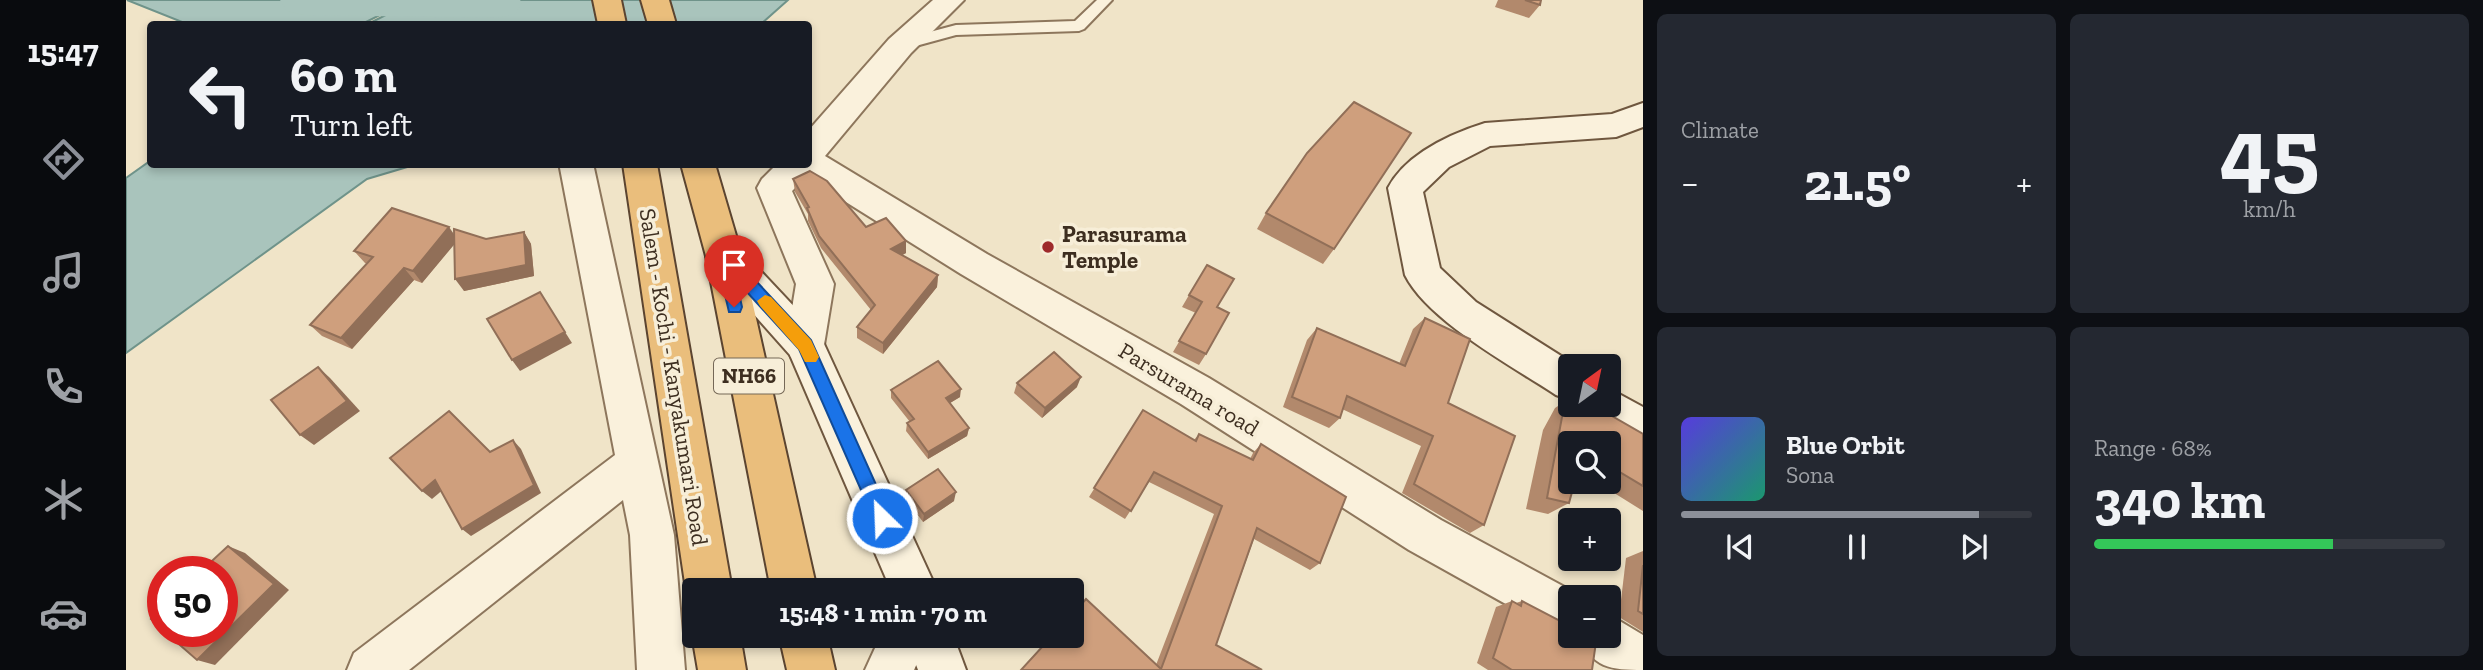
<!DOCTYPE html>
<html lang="en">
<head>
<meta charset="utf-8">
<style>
	body { margin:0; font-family:"Zilla Slab",serif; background:#242831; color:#f1f3f6; height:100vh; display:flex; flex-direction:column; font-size:26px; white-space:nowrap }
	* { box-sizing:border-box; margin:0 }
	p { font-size:23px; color:#9ea1a6 }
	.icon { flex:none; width:38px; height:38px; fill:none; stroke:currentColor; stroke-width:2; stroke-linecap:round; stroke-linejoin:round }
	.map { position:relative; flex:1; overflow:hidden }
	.details { display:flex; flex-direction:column; gap:14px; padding:14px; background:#0d0f14; width:840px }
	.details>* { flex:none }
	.guide { position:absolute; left:21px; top:21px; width:665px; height:147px; border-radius:7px; box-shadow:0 4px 10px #0003; background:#171b24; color:#f1f3f6; overflow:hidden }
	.needle { width:46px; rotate:33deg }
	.tools { position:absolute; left:1432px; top:354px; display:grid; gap:14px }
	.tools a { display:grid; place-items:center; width:63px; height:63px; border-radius:7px; background:#171b24; box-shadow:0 4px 10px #0003; font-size:35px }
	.speed { position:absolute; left:21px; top:556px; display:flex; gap:14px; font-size:35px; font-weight:700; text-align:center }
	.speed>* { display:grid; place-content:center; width:91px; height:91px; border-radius:50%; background:#171b24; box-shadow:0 4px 10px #0003; line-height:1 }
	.speed .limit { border:10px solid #d22; background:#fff; color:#111 }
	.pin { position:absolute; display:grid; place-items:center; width:60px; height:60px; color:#fff; margin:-72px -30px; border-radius:50% 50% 50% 0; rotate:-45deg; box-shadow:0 0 7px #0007 }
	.pin .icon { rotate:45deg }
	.me { position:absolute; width:77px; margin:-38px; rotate:336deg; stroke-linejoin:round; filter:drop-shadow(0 0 5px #0008) }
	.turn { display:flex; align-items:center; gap:24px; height:147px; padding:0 28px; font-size:32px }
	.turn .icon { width:91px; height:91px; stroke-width:2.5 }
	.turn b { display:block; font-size:49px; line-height:60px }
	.big { font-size:52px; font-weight:700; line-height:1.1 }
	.details .widget { flex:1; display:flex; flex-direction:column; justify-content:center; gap:10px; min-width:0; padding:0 24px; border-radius:10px; background:#242831 }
	.details .dial { align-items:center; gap:0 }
	.dial b { font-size:91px; line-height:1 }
	.song { display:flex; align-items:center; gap:21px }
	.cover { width:84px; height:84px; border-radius:10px; background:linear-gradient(135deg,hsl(250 70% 55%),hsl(160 70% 35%)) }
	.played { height:7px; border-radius:4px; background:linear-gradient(90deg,#8c9099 85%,#363941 85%) }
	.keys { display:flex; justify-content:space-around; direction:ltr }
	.heat { display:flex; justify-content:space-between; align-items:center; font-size:38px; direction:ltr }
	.charge { height:10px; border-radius:5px; background:linear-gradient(90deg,#34c759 68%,#363941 0) }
	.details .tiles { flex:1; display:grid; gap:14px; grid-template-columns:repeat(2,1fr) }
	.trip { position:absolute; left:556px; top:578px; width:402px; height:70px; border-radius:7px; background:#171b24; box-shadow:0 4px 10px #0003; font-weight:700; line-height:70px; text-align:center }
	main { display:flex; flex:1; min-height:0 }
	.tabs { display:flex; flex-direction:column; width:126px; justify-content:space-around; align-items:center; background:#090b0e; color:#9ea1a6 }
	.tabs .icon { width:49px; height:49px }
	.tabs .on { color:#8c9099 }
	.tabs b { font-size:32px; color:#f1f3f6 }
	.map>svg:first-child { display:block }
	.water { fill:#a9c4bc; stroke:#6f938a; stroke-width:2 }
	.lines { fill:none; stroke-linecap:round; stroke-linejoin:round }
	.river { fill:#a9c4bc; fill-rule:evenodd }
	.service-casing { stroke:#8d765c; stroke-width:4 }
	.minor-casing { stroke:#8d765c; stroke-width:4 }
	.tertiary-casing { stroke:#8d765c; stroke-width:4 }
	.secondary-casing { stroke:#6f573f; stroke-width:4 }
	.trunk-casing { stroke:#5b4430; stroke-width:4 }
	.service { fill:#faf1dc; fill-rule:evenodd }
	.minor { fill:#faf1dc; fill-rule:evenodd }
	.tertiary { fill:#faf1dc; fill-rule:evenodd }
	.secondary { fill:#faf1dc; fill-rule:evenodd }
	.trunk { fill:#eabe7c; fill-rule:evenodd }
	.wall { fill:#b2896c }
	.shaded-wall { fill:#916f58 }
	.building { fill:#cf9f7d; stroke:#916f58; stroke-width:2 }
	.route { fill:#1a73e8; stroke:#114b97; stroke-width:2 }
	.slow { fill:#f59e0b }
	.poi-dot { fill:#9e2a2b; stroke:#f7eed8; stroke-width:2.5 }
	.labels { text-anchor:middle; stroke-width:7; stroke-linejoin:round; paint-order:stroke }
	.shield { fill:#f7eed8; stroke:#756857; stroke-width:2 }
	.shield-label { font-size:21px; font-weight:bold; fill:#3d2e20 }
	.poi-label { font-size:23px; font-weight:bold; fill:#3d2e20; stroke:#f7eed8; text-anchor:start }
	.street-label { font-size:23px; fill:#3d2e20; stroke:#f7eed8 }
</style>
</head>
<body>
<main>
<nav class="tabs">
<b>15:47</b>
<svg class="icon on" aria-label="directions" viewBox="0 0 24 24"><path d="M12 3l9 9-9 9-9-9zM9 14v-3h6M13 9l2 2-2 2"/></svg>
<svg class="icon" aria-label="music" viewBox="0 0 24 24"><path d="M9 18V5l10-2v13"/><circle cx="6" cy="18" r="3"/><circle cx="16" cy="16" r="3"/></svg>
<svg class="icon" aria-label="phone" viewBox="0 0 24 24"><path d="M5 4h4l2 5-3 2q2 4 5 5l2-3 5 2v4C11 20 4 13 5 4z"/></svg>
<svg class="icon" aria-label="climate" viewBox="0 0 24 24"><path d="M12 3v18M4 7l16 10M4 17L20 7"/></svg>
<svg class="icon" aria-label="car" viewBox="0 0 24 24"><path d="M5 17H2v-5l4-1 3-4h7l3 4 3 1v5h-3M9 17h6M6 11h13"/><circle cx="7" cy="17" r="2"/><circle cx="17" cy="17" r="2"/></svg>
</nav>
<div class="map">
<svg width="1517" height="670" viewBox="0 0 1517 670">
	<rect width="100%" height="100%" fill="#f0e4c8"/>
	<g class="water">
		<path d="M1,0H284L236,24H61Z"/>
		<path d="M289,0H662L635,24H242Z"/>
		<path d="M24,161V164L288,165L241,179L0,353V178Z"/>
	</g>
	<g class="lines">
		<path class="river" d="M154,0H394L396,3L389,14L372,18L178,15L161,11Z"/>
		<g class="service-casing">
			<path id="service" d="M971,0H986L958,29L953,31L830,35L775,50L767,45L770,41L830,25L949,21Z"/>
		</g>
		<g class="minor-casing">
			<g id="minor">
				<path d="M807,0H838L785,53L699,156L861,254L1083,378L1315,520L1457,597H1444V635H1451L1444,638L1428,631L1283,550L1055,404L835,274L680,177L666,191L708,284L698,345L693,357L679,362L665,357L660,345L670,284L631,188L636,179L651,164H682V131L763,39Z"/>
				<path d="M436,164H466L468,168L548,535L559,670H511L504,535L497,500L283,670H221L228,653L489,455L434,168Z"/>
				<path d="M1482,614L1517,635V670C1485,670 1466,668 1452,635H1482Z"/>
			</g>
		</g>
		<g class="tertiary-casing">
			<path id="tertiary" d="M755,635H804L788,670H739Z"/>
		</g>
		<g class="secondary-casing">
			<g id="secondary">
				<path d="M1517,103V127L1490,137L1364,146L1323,167L1297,192L1314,268L1350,302L1451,366H1444V400L1430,395C1386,366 1302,321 1279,275L1262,188C1280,154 1324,134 1359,123L1486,114Z"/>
				<path d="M598,242L611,246L693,333L811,590H765L664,355L585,266L580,256L585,246Z"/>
				<path d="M1482,388L1517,407V448C1495,440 1467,426 1457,404H1482Z"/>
				<path d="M779,635H827L840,670H792Z"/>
			</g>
		</g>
		<g class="trunk-casing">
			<g id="trunk">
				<path d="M467,0H495L500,24H472Z"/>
				<path d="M515,0H543L550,24H522Z"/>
				<path d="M497,164H531L606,590H569V607L560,590Z"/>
				<path d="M555,164H589L616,256L691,590H645L580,256Z"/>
				<path d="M569,629V635H614L620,670H572L566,635Z"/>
				<path d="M653,635H701L709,670H661Z"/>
			</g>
		</g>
		<use href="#service" class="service"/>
		<use href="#minor" class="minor"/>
		<use href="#tertiary" class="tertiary"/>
		<use href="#secondary" class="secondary"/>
		<use href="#trunk" class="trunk"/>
	</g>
	<g class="wall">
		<path d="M1372,0H1415L1414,5L1403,18L1369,7Z"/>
		<path d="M667,179L740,227L780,241V253L776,255L812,275L811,287L757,354L731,338V327L745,310L695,248L682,221V214L669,192Z"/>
		<path d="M1140,213L1208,249L1197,264L1131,229Z"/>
		<path d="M398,232L405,244L408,276L338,291L328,244L296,283L288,280L226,349L196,336L184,325L241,264L239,263L228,251L328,235L360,239Z"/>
		<path d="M1063,295L1091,307L1080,354L1073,365L1047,352L1070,313L1056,307Z"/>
		<path d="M1299,318L1322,403L1358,525L1344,533L1276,493L1295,446L1216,409L1214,418L1203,428L1157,407L1181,340L1191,328L1273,364L1287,329Z"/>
		<path d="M891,383L951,387L916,418L888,393Z"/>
		<path d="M765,390L834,397L824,403L843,428L841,436L802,459L780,431L781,423L784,422L765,398Z"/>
		<path d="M1444,398V404L1517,434V511L1469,481H1482V443H1444L1443,503L1422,514L1400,509L1417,430L1429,408Z"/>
		<path d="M1017,410L1068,440L1073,434L1124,459L1127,453L1135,444L1194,563L1184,570L1128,539L1090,645L1136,670H895L1030,665L1088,514L1023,482L999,519L963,497Z"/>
		<path d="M780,490L828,501L797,522L779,498Z"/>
		<path d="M1517,551V632L1493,617L1500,558Z"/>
		<path d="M1386,601L1390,603L1396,601L1466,670H1362L1351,663L1370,607Z"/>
	</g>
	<g class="shaded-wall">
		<path d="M323,227L332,240L296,283L287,271Z"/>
		<path d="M398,232L405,244L408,276L338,291L329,279Z"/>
		<path d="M780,241V253L765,261V249Z"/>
		<path d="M278,268L288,280L226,349L215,338Z"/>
		<path d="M812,275L811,287L757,354V343Z"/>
		<path d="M439,332L446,343L394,371L386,360Z"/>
		<path d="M192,367L204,378L234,411L188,445L174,435Z"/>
		<path d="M955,377L951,387L916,418L919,408Z"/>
		<path d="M835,389L834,397L819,406L820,398Z"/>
		<path d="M843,428L841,436L802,459V452Z"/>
		<path d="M387,440L395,449L415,493L345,536L336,529Z"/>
		<path d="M309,480L319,488L306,499L296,491Z"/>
		<path d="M830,492L828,501L797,522L798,514Z"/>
		<path d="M102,546L119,553L163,590L89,665L71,660Z"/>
	</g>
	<g class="building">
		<path d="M1399,0H1415L1414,5Z"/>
		<path d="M1228,102L1285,133L1208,249L1140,213L1181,153Z"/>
		<path d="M684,171L701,181L740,227L760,218L780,241L765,249L812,275L757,343L731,327L749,305L693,236L681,208L683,207L667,179Z"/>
		<path d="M266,208L323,227L287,271L278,268L215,338L184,325L247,257L228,251Z"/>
		<path d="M328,229L360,239L398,232L400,265L329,279Z"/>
		<path d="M1081,265L1108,279L1091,307L1103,313L1080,354L1053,341L1076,302L1063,295Z"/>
		<path d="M414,292L439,332L386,360L361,319Z"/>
		<path d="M1299,318L1344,339L1322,403L1389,436L1358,525L1288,484L1307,436L1221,396L1214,418L1166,397L1191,328L1279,366Z"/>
		<path d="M928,352L955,377L919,408L891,383Z"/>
		<path d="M812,361L835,389L820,398L843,428L802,452L781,423L788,419L765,390Z"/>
		<path d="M192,367L221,401L174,435L145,400Z"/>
		<path d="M1444,404H1465L1517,434V486L1482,465V443H1444V481H1449L1443,503L1421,498L1436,417Z"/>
		<path d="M1017,410L1070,441L1073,434L1127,460L1135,444L1220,497L1194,563L1131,528L1090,645L1136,670H895L927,635H947V614L960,599L1035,669L1096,506L1028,472L1005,511L968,488Z"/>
		<path d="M323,411L364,452L387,440L408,485L336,529L309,480L296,491L264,458Z"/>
		<path d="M812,469L830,492L798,514L780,490Z"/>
		<path d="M102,546L148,584L71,660L39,632H96V572H74Z"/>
		<path d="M1517,565V614L1512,611Z"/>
		<path d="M1386,601L1395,606L1396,601L1444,626V635H1471L1466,670H1386L1367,658Z"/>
		<path d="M37,607V629L25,619Z"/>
	</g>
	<path class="route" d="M598,250L603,252L685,340L765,518L763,524L756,526L750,524L673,349L610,280L616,307L614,312H603L590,256Z"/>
	<path class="slow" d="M639,295L645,297L685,340L693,357L690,362H679L673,350L634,306L631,301Z"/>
	<circle class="poi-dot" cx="922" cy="247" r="7"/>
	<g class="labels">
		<rect class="shield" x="588" y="358.5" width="70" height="35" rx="5"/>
		<g class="shield-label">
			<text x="623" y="383">NH66</text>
		</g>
		<g class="poi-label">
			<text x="936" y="242">Parasurama<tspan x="936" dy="26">Temple</tspan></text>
		</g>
		<g class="street-label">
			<text transform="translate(548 377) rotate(81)" y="8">Salem - Kochi - Kanyakumari Road</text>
			<text transform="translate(1063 389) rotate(31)" y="8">Parsurama road</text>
		</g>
	</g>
</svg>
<div class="tools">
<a><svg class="needle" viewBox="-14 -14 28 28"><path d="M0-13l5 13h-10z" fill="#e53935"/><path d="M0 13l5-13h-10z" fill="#9ea1a6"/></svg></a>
<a><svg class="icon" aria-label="search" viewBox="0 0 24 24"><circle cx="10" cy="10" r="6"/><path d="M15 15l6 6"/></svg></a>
<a>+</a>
<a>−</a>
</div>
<div class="speed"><div class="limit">50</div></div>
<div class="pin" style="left:608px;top:307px;background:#d93025"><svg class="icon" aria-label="arrive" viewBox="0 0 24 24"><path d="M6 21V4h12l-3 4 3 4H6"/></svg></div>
<svg class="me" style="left:756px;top:518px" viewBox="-20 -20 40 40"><circle r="17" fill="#1a73e8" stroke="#fff" stroke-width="3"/><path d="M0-11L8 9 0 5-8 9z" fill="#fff"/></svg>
<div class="trip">15:48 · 1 min · 70 m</div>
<div class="guide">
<div class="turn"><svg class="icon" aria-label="left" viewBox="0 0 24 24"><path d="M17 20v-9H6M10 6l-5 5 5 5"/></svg><div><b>60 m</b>Turn left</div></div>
</div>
</div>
<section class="details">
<div class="tiles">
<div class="widget"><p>Climate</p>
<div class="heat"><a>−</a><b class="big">21.5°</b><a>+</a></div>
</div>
<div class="widget dial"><b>45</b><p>km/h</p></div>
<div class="widget">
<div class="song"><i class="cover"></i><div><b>Blue Orbit</b><p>Sona</p></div></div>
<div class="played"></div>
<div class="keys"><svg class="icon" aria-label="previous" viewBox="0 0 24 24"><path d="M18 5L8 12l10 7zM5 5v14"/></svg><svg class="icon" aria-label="pause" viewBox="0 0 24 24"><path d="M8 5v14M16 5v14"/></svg><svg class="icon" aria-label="next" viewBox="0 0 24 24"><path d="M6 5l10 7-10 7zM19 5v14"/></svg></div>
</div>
<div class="widget"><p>Range · 68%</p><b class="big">340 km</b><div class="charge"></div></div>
</div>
</section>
</main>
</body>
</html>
